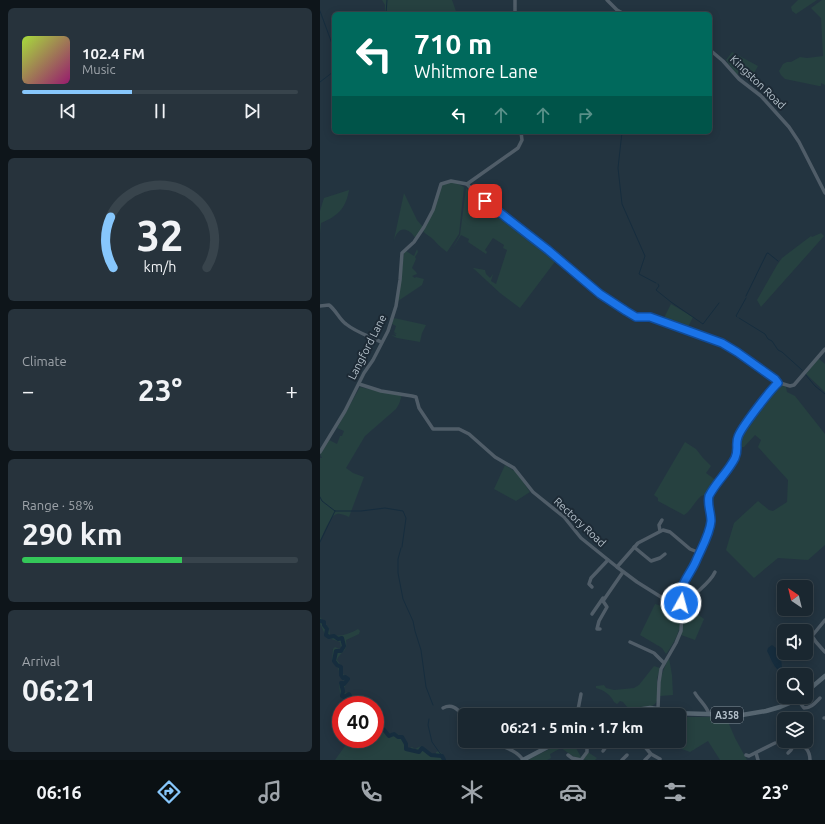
<!DOCTYPE html>
<html lang="en">
<head>
<meta charset="utf-8">
<style>
	body { margin:0; font-family:Ubuntu,sans-serif; background:#27333c; color:#f1f3f6; height:100vh; display:flex; flex-direction:column; font-size:15px; white-space:nowrap }
	* { box-sizing:border-box; margin:0 }
	p { font-size:13px; color:#9fa5ab }
	.icon { flex:none; width:22px; height:22px; fill:none; stroke:currentColor; stroke-width:2; stroke-linecap:round; stroke-linejoin:round }
	.map { position:relative; flex:1; overflow:hidden }
	.side { display:flex; flex-direction:column; gap:8px; padding:8px; background:#0e151a; width:320px }
	.side>* { flex:none }
	.hud { position:absolute; left:12px; top:12px; width:380px; height:122px; border-radius:6px; box-shadow:0 2px 10px #0003,0 0 0 1px #38444c; background:#00695c; color:#fff; overflow:hidden }
	.needle { width:26px; rotate:325deg }
	.buttons { position:absolute; left:457px; top:580px; display:grid; gap:8px }
	.buttons a { display:grid; place-items:center; width:36px; height:36px; border-radius:6px; background:#1a2730; box-shadow:0 2px 10px #0003,0 0 0 1px #38444c; font-size:20px }
	.speed { position:absolute; left:12px; top:696px; display:flex; gap:8px; font-size:20px; font-weight:700; text-align:center }
	.speed>* { display:grid; place-content:center; width:52px; height:52px; border-radius:50%; background:#1a2730; box-shadow:0 2px 10px #0003,0 0 0 1px #38444c; line-height:1 }
	.speed .limit { border:6px solid #d22; background:#fff; color:#111 }
	.pin { position:absolute; display:grid; place-items:center; width:34px; height:34px; color:#fff; margin:-17px; border-radius:8px; box-shadow:0 2px 6px #0006 }
	.me { position:absolute; width:44px; margin:-22px; rotate:7deg; stroke-linejoin:round; filter:drop-shadow(0 0 3px #0008) }
	.turn { display:flex; align-items:center; gap:14px; height:84px; padding:0 16px; font-size:18px }
	.turn .icon { width:52px; height:52px; stroke-width:2.5 }
	.turn b { display:block; font-size:28px; line-height:34px }
	.lanes { display:flex; align-items:center; height:38px; padding:0 16px; background:#0003; justify-content:center; gap:20px; direction:ltr }
	.lanes .off { opacity:.35 }
	.big { font-size:30px; font-weight:700; line-height:1.1 }
	.side .card { flex:1; display:flex; flex-direction:column; justify-content:center; gap:6px; min-width:0; padding:0 14px; border-radius:6px; background:#27333c }
	.side .dial { align-items:center; gap:0 }
	.dial svg { height:104px; overflow:visible; fill:none; stroke:#38444c; stroke-width:7; stroke-linecap:round; text-anchor:middle }
	.dial text { fill:#f1f3f6; stroke:none }
	.song { display:flex; align-items:center; gap:12px }
	.cover { width:48px; height:48px; border-radius:6px; background:linear-gradient(135deg,hsl(80 70% 55%),hsl(320 70% 35%)) }
	.played { height:4px; border-radius:2px; background:linear-gradient(90deg,#87c7fc 40%,#38444c 40%) }
	.keys { display:flex; justify-content:space-around; direction:ltr }
	.heat { display:flex; justify-content:space-between; align-items:center; font-size:22px; direction:ltr }
	.charge { height:6px; border-radius:3px; background:linear-gradient(90deg,#34c759 58%,#38444c 0) }
	.trip { position:absolute; left:138px; top:708px; width:228px; height:40px; border-radius:6px; background:#1a2730; box-shadow:0 2px 10px #0003,0 0 0 1px #38444c; font-weight:700; line-height:40px; text-align:center }
	.tab-bar { display:flex; height:64px; justify-content:space-around; align-items:center; background:#0a1013; color:#9fa5ab }
	.tab-bar .icon { width:28px; height:28px }
	.tab-bar .current { color:#87c7fc }
	.tab-bar b { font-size:18px; color:#f1f3f6 }
	main { display:flex; flex:1; min-height:0 }
	.map>svg:first-child { display:block }
	.green { fill:#264140 }
	.water { fill:#162d3e }
	.lines { fill:none; stroke-linecap:round; stroke-linejoin:round }
	.stream { stroke:#162d3e; stroke-width:1 }
	.river { stroke:#162d3e; stroke-width:4 }
	.minor { stroke:#505d68; stroke-width:3.5 }
	.major { stroke:#566570; stroke-width:4.5 }
	.route-casing { stroke:#114b97; stroke-width:10 }
	.route { stroke:#1a73e8; stroke-width:7 }
	.labels { text-anchor:middle; stroke-width:4; stroke-linejoin:round; paint-order:stroke }
	.shield { fill:#1d2a35; stroke:#87939d; stroke-width:1 }
	.shield-label { font-size:10px; font-weight:bold; fill:#b4c0ca }
	.street-label { font-size:11px; fill:#b4c0ca; stroke:#1d2a35 }
</style>
</head>
<body>
<main>
<section class="side">
<div class="card">
<div class="song"><i class="cover"></i><div><b>102.4 FM</b><p>Music</p></div></div>
<div class="played"></div>
<div class="keys"><svg class="icon" aria-label="previous" viewBox="0 0 24 24"><path d="M18 5L8 12l10 7zM5 5v14"/></svg><svg class="icon" aria-label="pause" viewBox="0 0 24 24"><path d="M8 5v14M16 5v14"/></svg><svg class="icon" aria-label="next" viewBox="0 0 24 24"><path d="M6 5l10 7-10 7zM19 5v14"/></svg></div>
</div>
<div class="card dial"><svg viewBox="0 0 100 80">
<path d="M14 69A42 42 0 1 1 86 69"/>
<path d="M14 69A42 42 0 0 1 12 30" stroke="#87c7fc"/>
<text x="50" y="56" font-size="32" font-weight="700">32</text>
<text x="50" y="72" font-size="11">km/h</text>
</svg></div>
<div class="card"><p>Climate</p>
<div class="heat"><a>−</a><b class="big">23°</b><a>+</a></div>
</div>
<div class="card"><p>Range · 58%</p><b class="big">290 km</b><div class="charge"></div></div>
<div class="card"><p>Arrival</p><b class="big">06:21</b></div>
</section>
<div class="map">
<svg width="505" height="760" viewBox="0 0 505 760">
	<rect width="100%" height="100%" fill="#233440"/>
	<g class="green">
		<path d="M62,0H132L137,14H65V5Z"/>
		<path d="M478,0H497L476,14L472,11L471,7Z"/>
		<path d="M502,0H505V85L501,83V86H499L465,79L461,75L459,71L463,64L467,62H471L480,57L487,58L503,56L501,18L491,8Z"/>
		<path d="M412,52L438,66L432,77L422,70L417,75L406,60Z"/>
		<path d="M129,183H136L144,187L139,234L127,252C122,248 118,245 114,240C110,236 106,235 103,231L122,185Z"/>
		<path d="M146,188L237,259L200,308L180,293L153,268H154L165,270L166,274L170,278L173,274L171,281L176,284L187,250L183,248L184,245L173,238L165,250L167,252L166,254L148,242L149,239L141,235L131,251L140,235Z"/>
		<path d="M29,190C26,208 18,216 1,223L0,234V211L4,198Z"/>
		<path d="M84,193L97,220L103,227L96,239C88,226 77,225 73,244Z"/>
		<path d="M501,233L504,236L441,307L437,300L457,265L462,258L491,236L492,237Z"/>
		<path d="M97,249L98,252L95,257L96,259L92,268L96,272L97,274L92,276L95,278L96,277L104,279L102,285L78,301L84,252L86,251L94,256Z"/>
		<path d="M351,304L373,317L367,329L343,320Z"/>
		<path d="M74,318L106,325L102,333L100,342L77,338L71,335L76,336V335L73,333L77,334L74,332L76,326L72,324L70,331H69Z"/>
		<path d="M498,358L505,364V392L486,374Z"/>
		<path d="M459,384L466,387L467,392L475,396L505,434V545L488,560L458,558L434,578L406,550L414,523L438,501L449,510L453,511L467,502L468,480L438,447L441,440L435,435L424,447H421L419,439L425,427L454,389Z"/>
		<path d="M40,387L53,390L82,395L79,404L76,409L45,436L26,468L33,473L44,477L29,517C26,516 21,513 17,514C10,515 3,535 0,541V458H2L0,454L9,440L17,444L20,436H22L24,431L17,428Z"/>
		<path d="M365,442L376,449L383,458L391,466L386,473L397,481L385,495L381,496C375,501 371,511 364,515L338,501V498L334,495Z"/>
		<path d="M185,465L196,472L210,492L196,501L174,489Z"/>
		<path d="M335,604L348,608V617L361,620C359,634 354,643 346,654L342,648L320,635Z"/>
		<path d="M365,605L384,619L375,640L361,635L363,607Z"/>
		<path d="M0,617L9,628L10,635C21,637 29,634 38,629L40,631L39,634L26,640C28,653 20,651 17,660L22,667L23,674L29,679L24,688V693L30,692L36,701L35,705H32L33,703L28,696L25,698H22L20,694L19,683L25,680L20,675L18,668L12,660L13,649L15,647L19,649L21,648L20,642L6,637L0,623Z"/>
		<path d="M349,658L352,675L353,695L340,696C339,681 342,671 349,658Z"/>
		<path d="M334,666L340,668L337,679V701L335,704L332,706L308,708L303,702L300,701L297,704L294,702C291,695 284,690 276,688V686L284,685L286,688L294,690L314,688L319,685Z"/>
		<path d="M55,712L62,713L64,715L62,725L69,734L75,733L84,737L88,749L92,747L95,749L101,746L109,753L116,754V752L119,751L124,756L125,760H15L30,739H55V727H59L58,723L61,716L55,715Z"/>
		<path d="M360,717H406L415,738L427,760H400L388,741L370,752L362,749L363,727L360,721Z"/>
		<path d="M245,741H247L246,746H248L249,741H253L252,744L256,748L261,757L266,751L277,758L275,760C256,760 256,758 241,748L230,754L231,758L227,760H208Z"/>
	</g>
	<path class="water" d="M452,645L456,648L457,653L461,658L462,668L458,670C452,664 451,658 447,651L448,648Z"/>
	<g class="lines">
		<g class="stream">
			<path d="M0,11L14,49"/>
			<path d="M297,12L299,14"/>
			<path d="M66,14L67,0"/>
			<path d="M0,82L13,72"/>
			<path d="M302,132L298,168L302,204L325,256L319,274L336,283"/>
			<path d="M338,284L339,286L336,290L351,302L383,324L399,303"/>
			<path d="M426,296L447,253H448L458,261"/>
			<path d="M417,317L416,316L426,298"/>
			<path d="M419,318L445,334L448,339L452,341L458,350L462,352L482,370"/>
			<path d="M485,374L495,386L505,394"/>
			<path d="M0,497L2,501L15,511H41L65,508L83,511L86,518L82,547"/>
			<path d="M0,542L15,511"/>
			<path d="M81,548L78,559V573L83,599L93,621L95,631L101,650L106,687L113,705"/>
			<path d="M109,719L108,725L112,742L122,756"/>
		</g>
		<g class="river">
			<path d="M0,621L4,622V625L7,629L6,635L9,637L14,636L18,639L22,638L24,646L21,651H16L14,661L17,665L21,667V675L23,678L25,677L28,679L24,684L23,683H21L23,691L22,696L24,697L29,694L33,700L35,701V705"/>
			<path d="M55,714H62L63,718L61,726L69,736L74,734L78,737H82L86,744V749L99,752L102,748L111,755L122,756L124,760"/>
		</g>
		<g class="minor">
			<path d="M195,0V14"/>
			<path d="M287,0L297,10L304,14"/>
			<path d="M390,50L403,61L419,79L441,96L469,127L479,142L505,193"/>
			<path d="M147,184L154,192L203,232L228,249L265,279L276,290L306,311L316,317H330L402,343L417,352L455,379L458,383"/>
			<path d="M147,184L198,148L202,140L201,132"/>
			<path d="M0,306L9,305C16,310 19,319 26,324C37,333 50,336 61,342"/>
			<path d="M39,384L61,391L92,396L96,397L99,408L113,429H139L149,434L175,457L194,468L213,492L244,517L261,538L297,567L317,582L341,597L347,599L360,597"/>
			<path d="M0,452L25,411L44,373L53,360L68,331L76,306L80,280L82,253L94,242L104,227L113,210L121,184L131,181L147,184"/>
			<path d="M340,531L339,525L342,520"/>
			<path d="M314,547L331,561L340,558L345,554"/>
			<path d="M297,567L318,543L343,530L350,532L370,549L380,553"/>
			<path d="M272,587L269,584L271,578L288,560"/>
			<path d="M361,603C370,600 391,581 395,572"/>
			<path d="M272,614L283,598"/>
			<path d="M505,620L492,636L496,642L505,652"/>
			<path d="M280,629H277L279,621L287,607L283,601L303,572"/>
			<path d="M310,642L334,653L344,663"/>
			<path d="M375,693C379,700 387,706 389,714"/>
			<path d="M477,699L484,708C491,708 495,703 500,698"/>
			<path d="M123,708C133,703 138,710 145,717"/>
			<path d="M338,709L339,682L341,669L356,643L361,631L362,611L360,595L361,589L375,563L390,525L391,517L388,502L389,496C396,482 410,471 416,457C419,449 416,442 418,435L455,386L460,383L470,386L474,385L505,349"/>
			<path d="M257,715L261,694"/>
			<path d="M504,718H505"/>
			<path d="M170,741C181,746 197,750 203,760"/>
			<path d="M320,741L331,754L340,759"/>
			<path d="M476,741C484,746 490,749 490,760"/>
			<path d="M324,747L331,741"/>
			<path d="M283,751L286,747L283,741"/>
			<path d="M436,753L438,760"/>
			<path d="M468,753L471,750L476,741"/>
			<path d="M248,755L252,758L261,760L267,752V747L275,741"/>
			<path d="M426,755L429,756L455,743"/>
			<path d="M302,760L307,755"/>
			<path d="M325,760L331,754"/>
		</g>
		<g class="major">
			<path d="M486,692L505,676"/>
			<path d="M291,715L302,712L330,708L338,709L352,713L422,715L446,711L460,707L472,702L479,697"/>
			<path d="M203,760L239,741"/>
		</g>
	</g>
	<g class="lines">
		<g class="route-casing">
			<path id="route" d="M165,201L228,250L280,294L306,311L316,317H330L402,343L417,352L455,379L458,383C451,389 420,429 418,437C415,444 419,449 415,458C408,472 396,482 389,496C387,504 391,512 391,521C390,534 381,549 376,561C370,575 357,587 361,603"/>
		</g>
		<use href="#route" class="route"/>
	</g>
	<g class="labels">
		<rect class="shield" x="391" y="707" width="32" height="16" rx="3"/>
		<g class="shield-label">
			<text x="407" y="719">A358</text>
		</g>
		<g class="street-label">
			<text transform="translate(438 82) rotate(44)" y="4">Kingston Road</text>
			<text transform="translate(47 347) rotate(-63)" y="4">Langford Lane</text>
			<text transform="translate(260 522) rotate(43)" y="4">Rectory Road</text>
		</g>
	</g>
</svg>
<div class="buttons">
<a><svg class="needle" viewBox="-14 -14 28 28"><path d="M0-13l5 13h-10z" fill="#e53935"/><path d="M0 13l5-13h-10z" fill="#9fa5ab"/></svg></a>
<a><svg class="icon" aria-label="sound" viewBox="0 0 24 24"><path d="M4 9h4l5-4v14l-5-4H4zM17 9q2 3 0 6"/></svg></a>
<a><svg class="icon" aria-label="search" viewBox="0 0 24 24"><circle cx="10" cy="10" r="6"/><path d="M15 15l6 6"/></svg></a>
<a><svg class="icon" aria-label="layers" viewBox="0 0 24 24"><path d="M12 4l9 5-9 5-9-5zM3 14l9 5 9-5"/></svg></a>
</div>
<div class="speed"><div class="limit">40</div></div>
<div class="pin" style="left:165px;top:201px;background:#d93025"><svg class="icon" aria-label="arrive" viewBox="0 0 24 24"><path d="M6 21V4h12l-3 4 3 4H6"/></svg></div>
<svg class="me" style="left:361px;top:603px" viewBox="-20 -20 40 40"><circle r="17" fill="#1a73e8" stroke="#fff" stroke-width="3"/><path d="M0-11L8 9 0 5-8 9z" fill="#fff"/></svg>
<div class="trip">06:21 · 5 min · 1.7 km</div>
<div class="hud">
<div class="turn"><svg class="icon" aria-label="left" viewBox="0 0 24 24"><path d="M17 20v-9H6M10 6l-5 5 5 5"/></svg><div><b>710 m</b>Whitmore Lane</div></div>
<div class="lanes"><svg class="icon" aria-label="left" viewBox="0 0 24 24"><path d="M17 20v-9H6M10 6l-5 5 5 5"/></svg><svg class="icon off" aria-label="ahead" viewBox="0 0 24 24"><path d="M12 20V5M6 11l6-6 6 6"/></svg><svg class="icon off" aria-label="ahead" viewBox="0 0 24 24"><path d="M12 20V5M6 11l6-6 6 6"/></svg><svg class="icon off" aria-label="right" viewBox="0 0 24 24"><path d="M7 20v-9h11M14 6l5 5-5 5"/></svg></div>
</div>
</div>
</main>
<nav class="tab-bar">
<b>06:16</b>
<svg class="icon current" aria-label="directions" viewBox="0 0 24 24"><path d="M12 3l9 9-9 9-9-9zM9 14v-3h6M13 9l2 2-2 2"/></svg>
<svg class="icon" aria-label="music" viewBox="0 0 24 24"><path d="M9 18V5l10-2v13"/><circle cx="6" cy="18" r="3"/><circle cx="16" cy="16" r="3"/></svg>
<svg class="icon" aria-label="phone" viewBox="0 0 24 24"><path d="M5 4h4l2 5-3 2q2 4 5 5l2-3 5 2v4C11 20 4 13 5 4z"/></svg>
<svg class="icon" aria-label="climate" viewBox="0 0 24 24"><path d="M12 3v18M4 7l16 10M4 17L20 7"/></svg>
<svg class="icon" aria-label="car" viewBox="0 0 24 24"><path d="M5 17H2v-5l4-1 3-4h7l3 4 3 1v5h-3M9 17h6M6 11h13"/><circle cx="7" cy="17" r="2"/><circle cx="17" cy="17" r="2"/></svg>
<svg class="icon" aria-label="filters" viewBox="0 0 24 24"><path d="M4 7h16M4 17h16"/><circle cx="9" cy="7" r="2"/><circle cx="15" cy="17" r="2"/></svg>
<b>23°</b>
</nav>
</body>
</html>
